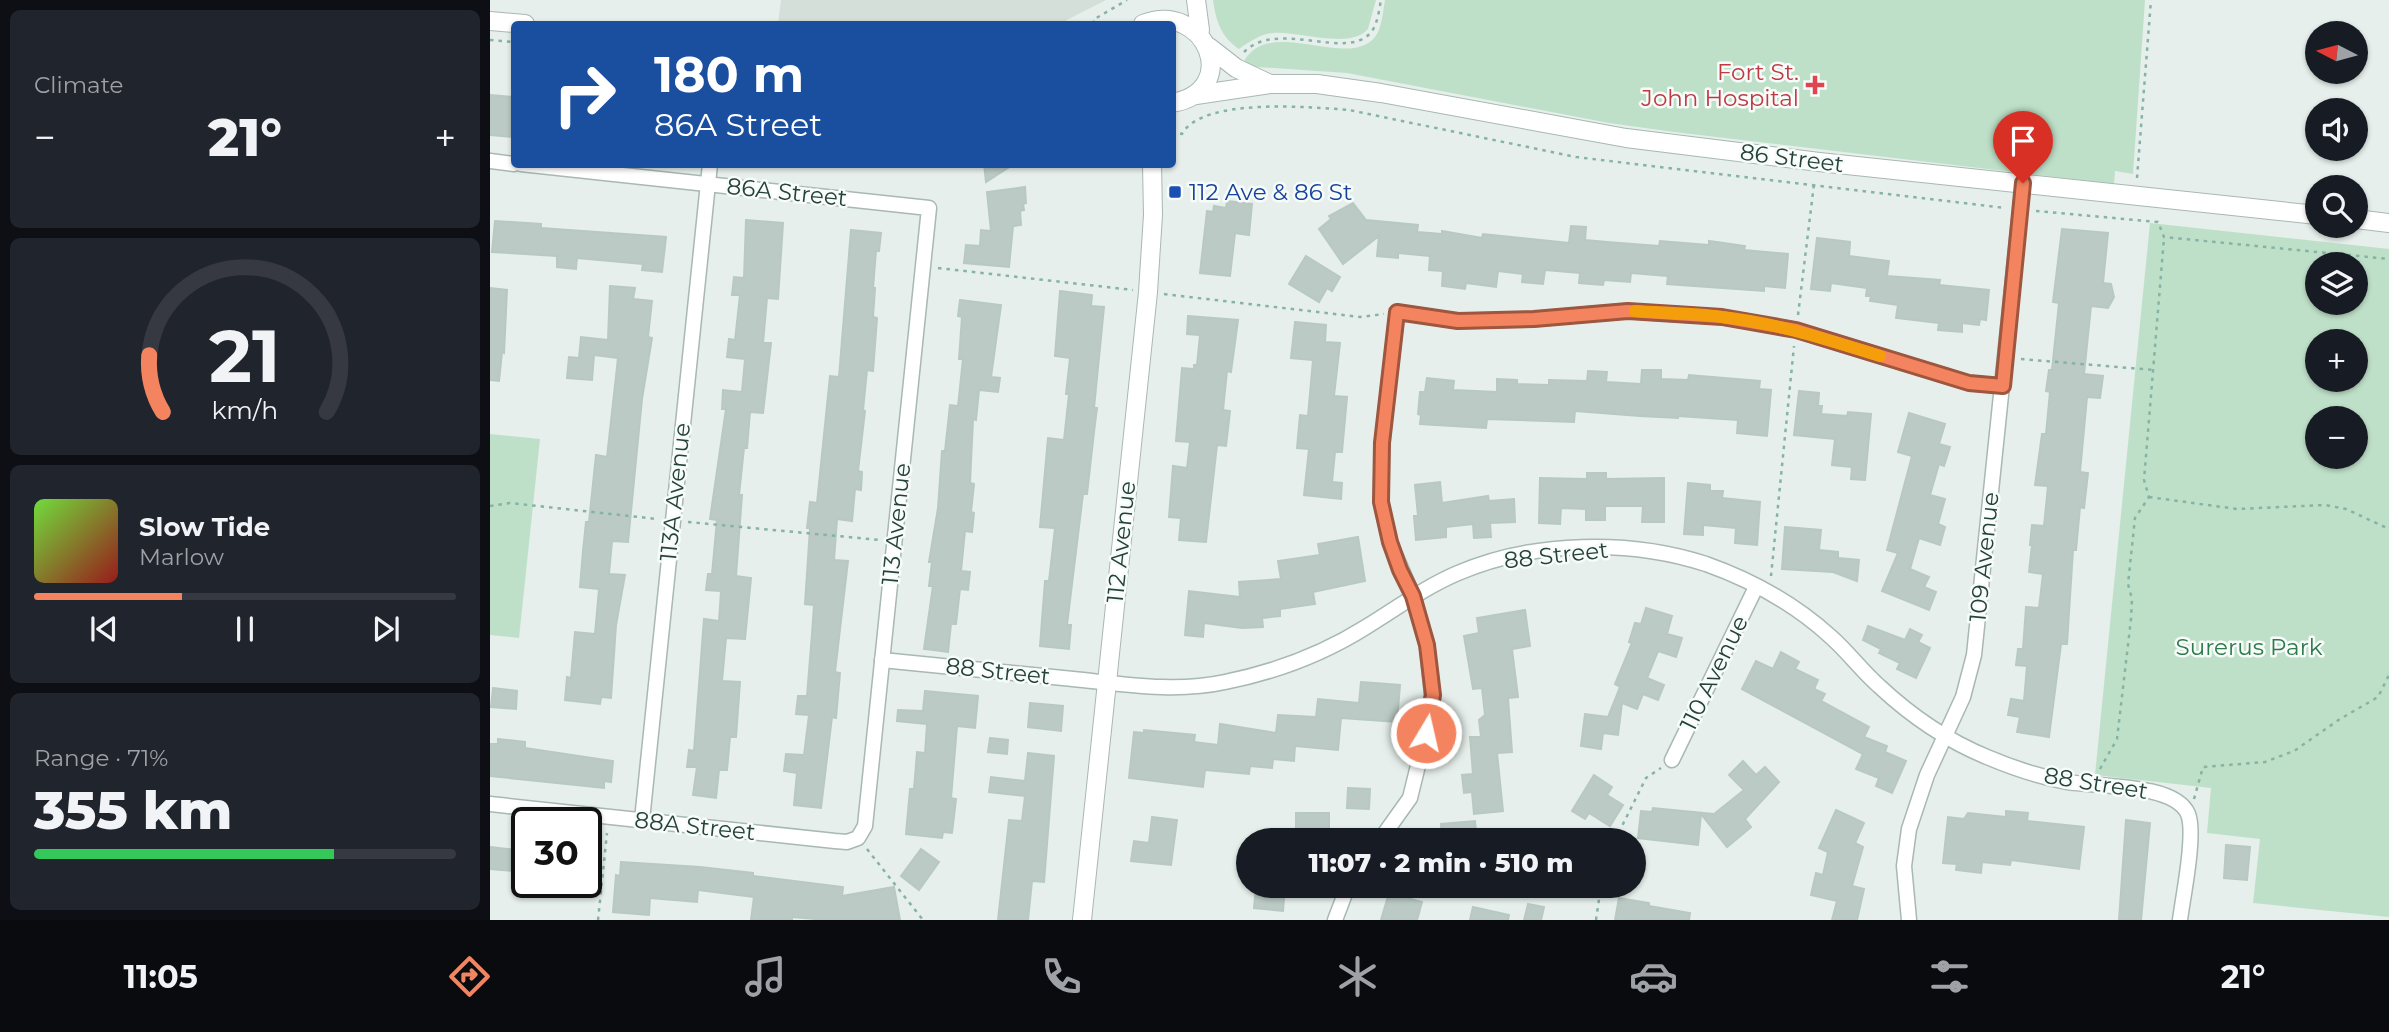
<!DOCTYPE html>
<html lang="en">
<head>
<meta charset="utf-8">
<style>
	body { margin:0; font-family:Montserrat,sans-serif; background:#20242c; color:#f1f3f6; height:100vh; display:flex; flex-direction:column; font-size:26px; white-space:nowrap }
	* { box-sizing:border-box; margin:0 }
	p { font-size:23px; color:#9ea1a6 }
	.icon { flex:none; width:38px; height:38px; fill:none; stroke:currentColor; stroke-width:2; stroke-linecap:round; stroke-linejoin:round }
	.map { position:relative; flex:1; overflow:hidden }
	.side { display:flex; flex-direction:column; gap:10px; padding:10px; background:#0d0f14; width:490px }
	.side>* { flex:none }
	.hud { position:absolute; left:21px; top:21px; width:665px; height:147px; border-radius:7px; box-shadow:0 2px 5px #0004; background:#1a4fa0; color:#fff; overflow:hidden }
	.needle { width:46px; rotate:276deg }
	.tools { position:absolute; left:1815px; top:21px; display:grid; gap:14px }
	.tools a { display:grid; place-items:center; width:63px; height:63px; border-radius:50%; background:#171b24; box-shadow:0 2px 5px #0004; font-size:35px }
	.speed { position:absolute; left:21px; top:807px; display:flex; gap:14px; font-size:35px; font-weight:700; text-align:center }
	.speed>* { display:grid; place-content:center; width:91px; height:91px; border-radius:50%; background:#171b24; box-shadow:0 2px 5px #0004; line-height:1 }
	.speed .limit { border:4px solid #111; border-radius:10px; background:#fff; color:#111 }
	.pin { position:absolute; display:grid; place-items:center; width:60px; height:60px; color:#fff; margin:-72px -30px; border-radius:50% 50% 50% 0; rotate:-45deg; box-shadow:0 0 7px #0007 }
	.pin .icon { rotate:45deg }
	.me { position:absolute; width:77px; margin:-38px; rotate:9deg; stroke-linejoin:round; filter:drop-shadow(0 0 5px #0008) }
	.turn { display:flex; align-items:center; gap:24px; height:147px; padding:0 28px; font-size:32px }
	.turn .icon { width:91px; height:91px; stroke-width:2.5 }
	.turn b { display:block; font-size:49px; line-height:60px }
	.big { font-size:52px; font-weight:800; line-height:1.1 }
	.side .card { flex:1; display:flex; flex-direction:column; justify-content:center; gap:10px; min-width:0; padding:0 24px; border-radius:10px; background:#20242c }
	.side .dial { align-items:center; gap:0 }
	.dial svg { height:182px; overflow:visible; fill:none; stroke:#363941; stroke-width:7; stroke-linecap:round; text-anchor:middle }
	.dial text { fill:#f1f3f6; stroke:none }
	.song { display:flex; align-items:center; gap:21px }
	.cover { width:84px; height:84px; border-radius:10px; background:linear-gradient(135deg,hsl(100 70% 55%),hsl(0 70% 35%)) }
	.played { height:7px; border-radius:4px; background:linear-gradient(90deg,#f4845f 35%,#363941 35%) }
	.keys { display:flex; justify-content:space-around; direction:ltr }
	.heat { display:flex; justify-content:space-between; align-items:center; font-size:38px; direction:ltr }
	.charge { height:10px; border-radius:5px; background:linear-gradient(90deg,#34c759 71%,#363941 0) }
	.trip { position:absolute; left:746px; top:828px; width:410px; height:70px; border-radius:35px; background:#171b24; box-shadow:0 2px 5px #0004; font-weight:800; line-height:70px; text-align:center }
	.menu { display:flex; height:112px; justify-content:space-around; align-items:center; background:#090b0e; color:#9ea1a6 }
	.menu .icon { width:49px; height:49px }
	.menu .on { color:#f4845f }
	.menu b { font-size:32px; color:#f1f3f6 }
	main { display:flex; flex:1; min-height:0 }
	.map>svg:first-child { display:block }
	.built { fill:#d4dfda }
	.green { fill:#bfe0c8; fill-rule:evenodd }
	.building { fill:#bbcac4; stroke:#b8c9c2; stroke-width:2 }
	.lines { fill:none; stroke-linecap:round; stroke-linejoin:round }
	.minor-casing { stroke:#a8b8b2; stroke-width:17 }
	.tertiary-casing { stroke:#a8b8b2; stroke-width:20 }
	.path { stroke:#86b3a5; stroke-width:2.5; stroke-dasharray:3.5 5; stroke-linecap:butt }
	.minor { stroke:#fff; stroke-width:14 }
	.tertiary { stroke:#fff; stroke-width:18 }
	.route-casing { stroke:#9f563e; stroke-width:18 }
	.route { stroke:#f4845f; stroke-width:12 }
	.slow { stroke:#f59e0b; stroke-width:12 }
	.health-dot { fill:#e0444e; stroke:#f7fbf9; stroke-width:2.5 }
	.transit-dot { fill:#1a4fb4; stroke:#f7fbf9; stroke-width:2.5 }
	.labels { text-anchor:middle; stroke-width:5; stroke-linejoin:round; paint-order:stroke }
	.health-label { font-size:23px; fill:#be3a42; stroke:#f7fbf9; text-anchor:end }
	.street-label { font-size:23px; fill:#24423a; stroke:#f7fbf9 }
	.transit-label { font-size:23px; fill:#164399; stroke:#f7fbf9; text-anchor:start }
	.park-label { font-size:23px; fill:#2d7a4b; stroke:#f7fbf9 }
</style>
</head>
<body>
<main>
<section class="side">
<div class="card"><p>Climate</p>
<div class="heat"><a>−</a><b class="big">21°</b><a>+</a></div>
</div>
<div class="card dial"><svg viewBox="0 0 100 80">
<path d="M14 69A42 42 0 1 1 86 69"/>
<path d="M14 69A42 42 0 0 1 8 44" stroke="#f4845f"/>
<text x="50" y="56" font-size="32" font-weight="700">21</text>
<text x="50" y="72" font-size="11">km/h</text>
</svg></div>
<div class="card">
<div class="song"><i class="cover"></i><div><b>Slow Tide</b><p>Marlow</p></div></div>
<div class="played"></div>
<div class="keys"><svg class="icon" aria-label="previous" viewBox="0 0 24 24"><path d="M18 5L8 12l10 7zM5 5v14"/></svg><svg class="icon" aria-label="pause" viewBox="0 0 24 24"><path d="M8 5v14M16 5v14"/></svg><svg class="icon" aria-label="next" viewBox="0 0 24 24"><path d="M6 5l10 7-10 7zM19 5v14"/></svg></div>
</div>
<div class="card"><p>Range · 71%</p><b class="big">355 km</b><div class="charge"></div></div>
</section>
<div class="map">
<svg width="1899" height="920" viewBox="0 0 1899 920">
	<rect width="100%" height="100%" fill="#e6efeb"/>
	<path class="built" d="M291,0H616L569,24H288Z"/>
	<g class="green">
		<path d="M723,0H886L878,29C860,50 809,31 783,33C771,34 759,42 749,49C731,37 726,21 723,0Z"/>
		<path d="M895,0H1655L1643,174L1625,171L1624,184L1184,132L1119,123L857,73L767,67L753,63C777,14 858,71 885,37C892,28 893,11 895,0Z"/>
		<path d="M1660,223L1899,249V917L1763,903L1770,839L1717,833L1721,788L1605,775ZM1827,264H1866V303H1827ZM1866,341V380H1827V341ZM1866,418V457H1827V418Z"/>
		<path d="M0,434L50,439L29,638L0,635Z"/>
	</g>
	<g class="building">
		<path d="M0,95L24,97V137L0,135Z"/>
		<path d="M494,164H524L496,182Z"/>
		<path d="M535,187L536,203L533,204L534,210L530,211L531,225L523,226L519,267L474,263L476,245L490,246L491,230L501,231L497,192Z"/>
		<path d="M737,201L762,204L759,235L745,233L740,276L710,273L717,211L723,212L724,206L736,208Z"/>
		<path d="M863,203L876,220L928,225L927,232L952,234V231L992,238L993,234L1079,243L1081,226L1096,227L1095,240L1117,242L1169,246L1170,241L1219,245V241L1255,246L1254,250L1298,254L1295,288L1274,286V291L1177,284L1178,276L1141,273L1140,282L1114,280L1113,285L1089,283L1090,273L1055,270L1053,284L1032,282L1033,274L1008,271L1006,287L976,283L975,289L952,286L953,271L939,270L940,256L908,253V258L887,256L889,236L853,264L829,229L841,219L839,216Z"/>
		<path d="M256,220L293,223L288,299L277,298L273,343H281L273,413L260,412L257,448H254L249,495H252L246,576L261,578L255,639L236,638L232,681L250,682L246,737H240L237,770H229L226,798L203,795L207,767H197L199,750L204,751L214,619L229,621L231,591L216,590L218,574H222L227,520L220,519L236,409H232L233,390L252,392L255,359L237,357L239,339L245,340L250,295H242L244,277L254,278Z"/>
		<path d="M5,221L51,224V228L176,237L172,272L152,270L153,264L87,258L86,269L67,267V256L2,252Z"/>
		<path d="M1572,229L1618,233L1613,283L1621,284L1624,297L1618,308L1601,306L1594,374L1613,376L1610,398L1597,397L1590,472L1598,473L1594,508L1590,507L1586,550H1583L1577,644H1571L1559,737L1527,732L1530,717L1518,715L1521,699L1534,701L1537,666L1526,665L1528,649H1533L1536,607L1549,608L1553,574L1539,572L1542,545H1540L1542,525L1554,526L1558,486L1545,485L1552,434H1556L1560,392L1556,391L1559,370H1562L1569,303L1563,302Z"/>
		<path d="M361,230L391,233L389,251H386L383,288H385L383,317L387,318L383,371L377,370L373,410L375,411L368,471L372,472L371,490L365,489L362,521L347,519L344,560L358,561L345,672L350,673L346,718L342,717L331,808L304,805L307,773L294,771L296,754L314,755L319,715L306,714L308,696H317L322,634L324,605L315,604L320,528H317L320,502L327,503L340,376L349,377Z"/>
		<path d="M1327,238L1360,242L1359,256L1399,261L1397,276L1450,280L1449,285L1499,290L1496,320L1490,319L1489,325L1472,323V332L1448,330L1449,323L1406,318L1408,305L1380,301L1381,296H1376L1377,288L1341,283L1340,291L1321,289Z"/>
		<path d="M816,256L850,277L842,291L837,288L829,302L799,284Z"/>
		<path d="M120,286L145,288L143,299L162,301L158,337L162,338L152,399L138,542L122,541L119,574L135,575L126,625L121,698L111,697L110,704L75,700L77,677L81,678L85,632L105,634L109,589L90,587L93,551L96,522H99L106,455L117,457L128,358L104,355L102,380L77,378L79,357L89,358L91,337L118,340Z"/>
		<path d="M0,288L17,290L14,353L12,352L9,381L0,380Z"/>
		<path d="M570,291L602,295L601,306L614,307L604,408H607L604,432L597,494H593L577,625H581L579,649L550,646L555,581H559L565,528L550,527L558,438L574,440L579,394H576L580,358L565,356Z"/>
		<path d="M470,300L511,305L501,377L510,378L508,392L489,390L486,420L483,419L480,483L484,484L481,512L484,513L482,532L475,531L471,571L480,572L478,590L470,589L466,624H461L458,652L434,649L443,586H439L442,562H439L448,508L452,451H455L460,405L468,406L473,359H469L472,317L468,316Z"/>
		<path d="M698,316L748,320L741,372L737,371L733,410L740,411L736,446L727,445L716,542L689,540L691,518L679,517L683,466L697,468L700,442L686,441L692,368L704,369V365H707L710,335L697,334Z"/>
		<path d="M805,322L836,325L835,342L850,343L844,396L857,397L852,452H845L842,482L852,483L851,499L814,495L819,449L807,448L810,415L818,416L823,360L801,358Z"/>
		<path d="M1152,370H1171V379L1198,380L1199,375L1270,381L1269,389L1281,390L1277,436L1247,433L1248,420L1188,416V418L1150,416L1085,411L1084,422L997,419L996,428L930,424L931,415L928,414L930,392H935L937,378L964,381L963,390L1007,392V379L1027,380V384L1059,385V380L1097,381L1098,371L1117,372L1116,382L1151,384Z"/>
		<path d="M1309,391L1329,393L1328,406H1332L1331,414L1357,416L1358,412L1381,414L1375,480L1361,479L1362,467L1342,465L1345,439L1304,435Z"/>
		<path d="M1419,413L1455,424L1449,444L1460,447L1454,466L1449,464L1440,495L1455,499L1448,524L1455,527L1450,545L1429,538L1420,569L1439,577L1434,587L1446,592L1439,610L1392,591L1408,553L1397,550L1422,456L1408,452Z"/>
		<path d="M1097,473H1116V479L1174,478V522H1152L1153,506H1115V520H1096V509L1071,508L1070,524L1049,523L1050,478L1097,479Z"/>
		<path d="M950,482L952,503L998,496L999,501L1024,499L1025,522L1000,523L1001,537L984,538L983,524L956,527V537L926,540L924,516H928L925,485Z"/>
		<path d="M1198,483L1220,485V491H1233L1232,498L1270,502L1267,545L1245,543L1246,528L1213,525V535L1194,534Z"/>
		<path d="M1295,527L1331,530L1329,550L1348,552V558L1369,560L1367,581L1343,572L1292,569Z"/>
		<path d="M868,537L875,581L823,592L825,604L790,609V616L772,618L773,627L752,628L714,623L713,637L695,635L699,591L750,597L749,582L791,579L788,561L830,555L828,544Z"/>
		<path d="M1156,608L1182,616L1177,634L1192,638L1186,657L1168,651L1157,678L1174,685L1168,700L1153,694L1147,709L1132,703L1128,735L1113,733L1111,749L1091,746L1095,714L1118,717L1130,687L1125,684L1142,643L1139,642L1145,623L1151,624Z"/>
		<path d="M1035,610L1040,646L1022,649L1028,697L1018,698L1022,752L1007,753L1013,811L984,814L982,792L974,793L972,775L983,774L980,737H991L989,720L995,715L992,688L983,689L974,636L989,633L987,618Z"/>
		<path d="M1378,626L1415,640L1420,629L1432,635L1428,642L1440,648L1426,678L1407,669L1410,663L1389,653L1391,649L1373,640Z"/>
		<path d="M1291,652L1309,662L1305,669L1328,680L1324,689L1335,694L1331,701L1379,727L1374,737L1397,746L1395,752L1416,761L1402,793L1386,786L1389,778L1366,769L1373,754L1252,689L1266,661L1283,669Z"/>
		<path d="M871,682L910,685L907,722L851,718L848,750L805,746L804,761L783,759L782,768L760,766L759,774L715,770L713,787L639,778L644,732L654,733V730L705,735L704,742L728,745L730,724L786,733L788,715L826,717L828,699L869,703Z"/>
		<path d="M3,688L27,691L26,709L1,707Z"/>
		<path d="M435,691L488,696L485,728L467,726L461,798L466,799L462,833L453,832L452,838L416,834L420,789H424L427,752L435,753L437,724L407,721L408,710L433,711Z"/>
		<path d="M540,703L573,706L571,731L538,727Z"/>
		<path d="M500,738L518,740L517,754L498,752Z"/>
		<path d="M8,739L35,742V748L123,761L121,782L114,781V788L0,776V744H8Z"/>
		<path d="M538,753L564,756L554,882L542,881L538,920H508L519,820L532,821L535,796L499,792L501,777L535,781Z"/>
		<path d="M1253,761L1266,775L1275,767L1289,782L1255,819L1261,827L1237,847L1211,814L1208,845L1148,838L1151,811L1162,812L1163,808L1224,814L1254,790L1239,775Z"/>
		<path d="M1104,775L1122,787L1117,795L1133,805L1120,826L1099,813L1095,819L1082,811Z"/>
		<path d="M858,788L880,789L879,809L857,808Z"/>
		<path d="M1346,810L1374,823L1365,843L1373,847L1362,886L1374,889L1367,920H1342L1347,901L1321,895L1326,873L1333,875L1338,852L1329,848Z"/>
		<path d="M1516,811L1538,813L1537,821L1594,827L1589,869L1521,860L1520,865L1492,862L1491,873L1466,870L1467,864L1453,863L1458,817L1474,819L1478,813L1516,817Z"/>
		<rect x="806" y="813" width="33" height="27"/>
		<path d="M662,817L687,820L681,865L641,861L644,841L659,843Z"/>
		<path d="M1636,820L1660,823L1651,920H1629Z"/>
		<path d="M985,821L987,840H952L951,824Z"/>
		<path d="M1736,845L1760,847L1757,880L1734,878Z"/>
		<path d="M0,847L37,851V887L22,886L24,871L0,869Z"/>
		<path d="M431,849L449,862L429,890L411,876Z"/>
		<path d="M131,862L210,867L263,873V876L353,887L352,896L404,887L410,920H337L302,917V920H261L264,897L208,890L207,902L160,898L159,915L123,912L126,875L130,876Z"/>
		<path d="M766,886H795L793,911L764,908Z"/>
		<path d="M899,893L932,902L927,920H891Z"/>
		<path d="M1129,898L1159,903V906L1200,913L1199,920H1125Z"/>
		<path d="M1038,904L1054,907L1051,920H1034Z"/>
		<path d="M983,907L1019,915L1018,920H980Z"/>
	</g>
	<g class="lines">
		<g class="minor-casing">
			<g id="minor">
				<path d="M0,161L24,164"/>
				<path d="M392,660C456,666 519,673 583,679C633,684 685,693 735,682C785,672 833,654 876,627C907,608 935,587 968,573C1042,541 1140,539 1216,564C1261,580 1306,605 1341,637C1358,652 1372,671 1389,686C1420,715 1458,741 1497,757C1523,768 1550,777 1577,782C1607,787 1685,783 1698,814C1706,834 1693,896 1690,920"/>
				<path d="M1182,760L1266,587"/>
				<path d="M0,804L345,841L357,842L368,838L375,826L439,208L31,164"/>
				<path d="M152,820L220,164"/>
				<path d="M890,840L920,798L936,733L942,695L937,645L923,596L900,543L891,502L892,443L907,312L968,321L1044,319L1137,311L1232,317L1306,330L1479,383L1512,386"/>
				<path d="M845,920L858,886"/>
				<path d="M1419,920L1414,866L1419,829L1437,775L1473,697L1484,655L1533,183"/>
			</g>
		</g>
		<g class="tertiary-casing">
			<g id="tertiary">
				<path d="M706,0L710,30"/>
				<path d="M0,21L35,24"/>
				<path d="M653,24C716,0 753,91 682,103"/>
				<path d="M719,47L746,68L780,84"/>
				<path d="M706,95L780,84H827L891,93L1136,138L1329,162L1827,215"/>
				<path d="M1866,219L1899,223"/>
				<path d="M592,920L658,292L663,215L662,164"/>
			</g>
		</g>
		<g class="path">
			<path d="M604,24L603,20L637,0"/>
			<path d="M0,40L24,42"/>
			<path d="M754,52C788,18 859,63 882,31C888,22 889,10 891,0"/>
			<path d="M682,131L692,134C712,97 821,107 859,110L1086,157L1515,208"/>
			<path d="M1647,178L1661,0"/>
			<path d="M1546,211L1668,222L1674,237L1899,259"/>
			<path d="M448,268L643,290"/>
			<path d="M674,294L870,317L894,314"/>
			<path d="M1308,315L1324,184"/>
			<path d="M1531,359L1664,370"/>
			<path d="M1659,497L1747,509L1835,505L1856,509L1899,529"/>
			<path d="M0,506L20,503L167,519"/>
			<path d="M198,522L390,540"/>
			<path d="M1281,576L1304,346"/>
			<path d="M1610,769L1627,739L1641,619L1642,599L1638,584L1645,518L1659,497L1654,480L1674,238"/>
			<path d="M1704,799L1713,767L1775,762L1804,751L1850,719L1888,697L1899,675"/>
			<path d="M1125,840L1156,778L1171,768"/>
			<path d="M377,849L433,920"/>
			<path d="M108,920L117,833"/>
			<path d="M1106,920L1111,886"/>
		</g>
		<use href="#minor" class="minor"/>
		<use href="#tertiary" class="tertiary"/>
	</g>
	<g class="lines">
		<g class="route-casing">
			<path id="route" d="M936,733L943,695L937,645L923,596L910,570L900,542L891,502L892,443L907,312L968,321L1044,319L1138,311L1232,317L1306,330L1479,383L1513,386L1533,183"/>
		</g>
		<use href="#route" class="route"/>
		<path class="slow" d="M1145,311C1174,313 1204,313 1232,317C1287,323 1338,340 1390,356"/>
	</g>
	<path class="health-dot" d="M1321.5 74.5h7v7h7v7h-7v7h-7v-7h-7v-7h7z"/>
	<rect class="transit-dot" x="678" y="185" width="14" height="14" rx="3.5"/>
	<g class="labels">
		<g class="health-label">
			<text x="1309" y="80">Fort St.<tspan x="1309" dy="26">John Hospital</tspan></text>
		</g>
		<g class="street-label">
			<text transform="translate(1302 158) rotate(7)" y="8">86 Street</text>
			<text transform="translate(297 192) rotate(6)" y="8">86A Street</text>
			<text transform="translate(185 492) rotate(-84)" y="8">113A Avenue</text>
			<text transform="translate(406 524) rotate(-84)" y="8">113 Avenue</text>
			<text transform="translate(631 542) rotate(-84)" y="8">112 Avenue</text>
			<text transform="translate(1066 555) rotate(-6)" y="8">88 Street</text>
			<text transform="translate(1494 557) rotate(-84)" y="8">109 Avenue</text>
			<text transform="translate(508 671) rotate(6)" y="8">88 Street</text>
			<text transform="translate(1224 673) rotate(-64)" y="8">110 Avenue</text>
			<text transform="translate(1606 783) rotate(9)" y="8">88 Street</text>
			<text transform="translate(205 826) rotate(6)" y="8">88A Street</text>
		</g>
		<g class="transit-label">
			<text x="699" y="200">112 Ave &amp; 86 St</text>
		</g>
		<g class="park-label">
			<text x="1759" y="655">Surerus Park</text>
		</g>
	</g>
</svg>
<div class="tools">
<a><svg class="needle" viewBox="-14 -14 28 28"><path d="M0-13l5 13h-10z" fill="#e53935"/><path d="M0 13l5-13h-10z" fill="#9ea1a6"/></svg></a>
<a><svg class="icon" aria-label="sound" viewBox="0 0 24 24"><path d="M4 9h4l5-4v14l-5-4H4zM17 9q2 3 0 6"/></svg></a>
<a><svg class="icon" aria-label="search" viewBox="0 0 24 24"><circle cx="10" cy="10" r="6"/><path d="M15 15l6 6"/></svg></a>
<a><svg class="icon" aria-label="layers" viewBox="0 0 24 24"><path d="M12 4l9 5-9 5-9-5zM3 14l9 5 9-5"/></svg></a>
<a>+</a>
<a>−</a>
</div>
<div class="speed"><div class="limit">30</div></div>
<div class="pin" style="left:1533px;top:183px;background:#d93025"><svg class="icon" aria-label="arrive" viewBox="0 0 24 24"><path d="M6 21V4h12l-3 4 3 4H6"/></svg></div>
<svg class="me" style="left:936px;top:733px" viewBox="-20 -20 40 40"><circle r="17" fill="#f4845f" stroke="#fff" stroke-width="3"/><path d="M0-11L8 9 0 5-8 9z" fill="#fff"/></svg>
<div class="trip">11:07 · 2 min · 510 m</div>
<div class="hud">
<div class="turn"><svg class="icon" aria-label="right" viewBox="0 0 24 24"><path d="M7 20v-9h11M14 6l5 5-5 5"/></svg><div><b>180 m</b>86A Street</div></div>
</div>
</div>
</main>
<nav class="menu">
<b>11:05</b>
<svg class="icon on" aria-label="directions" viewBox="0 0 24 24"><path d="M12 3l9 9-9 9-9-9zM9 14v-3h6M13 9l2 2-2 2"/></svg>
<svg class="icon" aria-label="music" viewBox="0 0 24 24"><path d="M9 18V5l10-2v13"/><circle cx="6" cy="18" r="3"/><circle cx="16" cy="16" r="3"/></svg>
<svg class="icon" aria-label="phone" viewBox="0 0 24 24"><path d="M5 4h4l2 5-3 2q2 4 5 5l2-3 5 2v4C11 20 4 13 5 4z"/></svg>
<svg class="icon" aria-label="climate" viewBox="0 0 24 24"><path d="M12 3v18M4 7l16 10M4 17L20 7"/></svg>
<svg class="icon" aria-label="car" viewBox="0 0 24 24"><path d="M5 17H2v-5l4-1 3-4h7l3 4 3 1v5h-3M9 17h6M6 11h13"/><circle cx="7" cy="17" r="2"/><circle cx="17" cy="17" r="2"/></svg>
<svg class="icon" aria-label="filters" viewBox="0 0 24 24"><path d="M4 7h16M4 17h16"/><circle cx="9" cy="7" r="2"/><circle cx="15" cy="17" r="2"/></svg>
<b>21°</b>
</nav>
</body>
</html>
